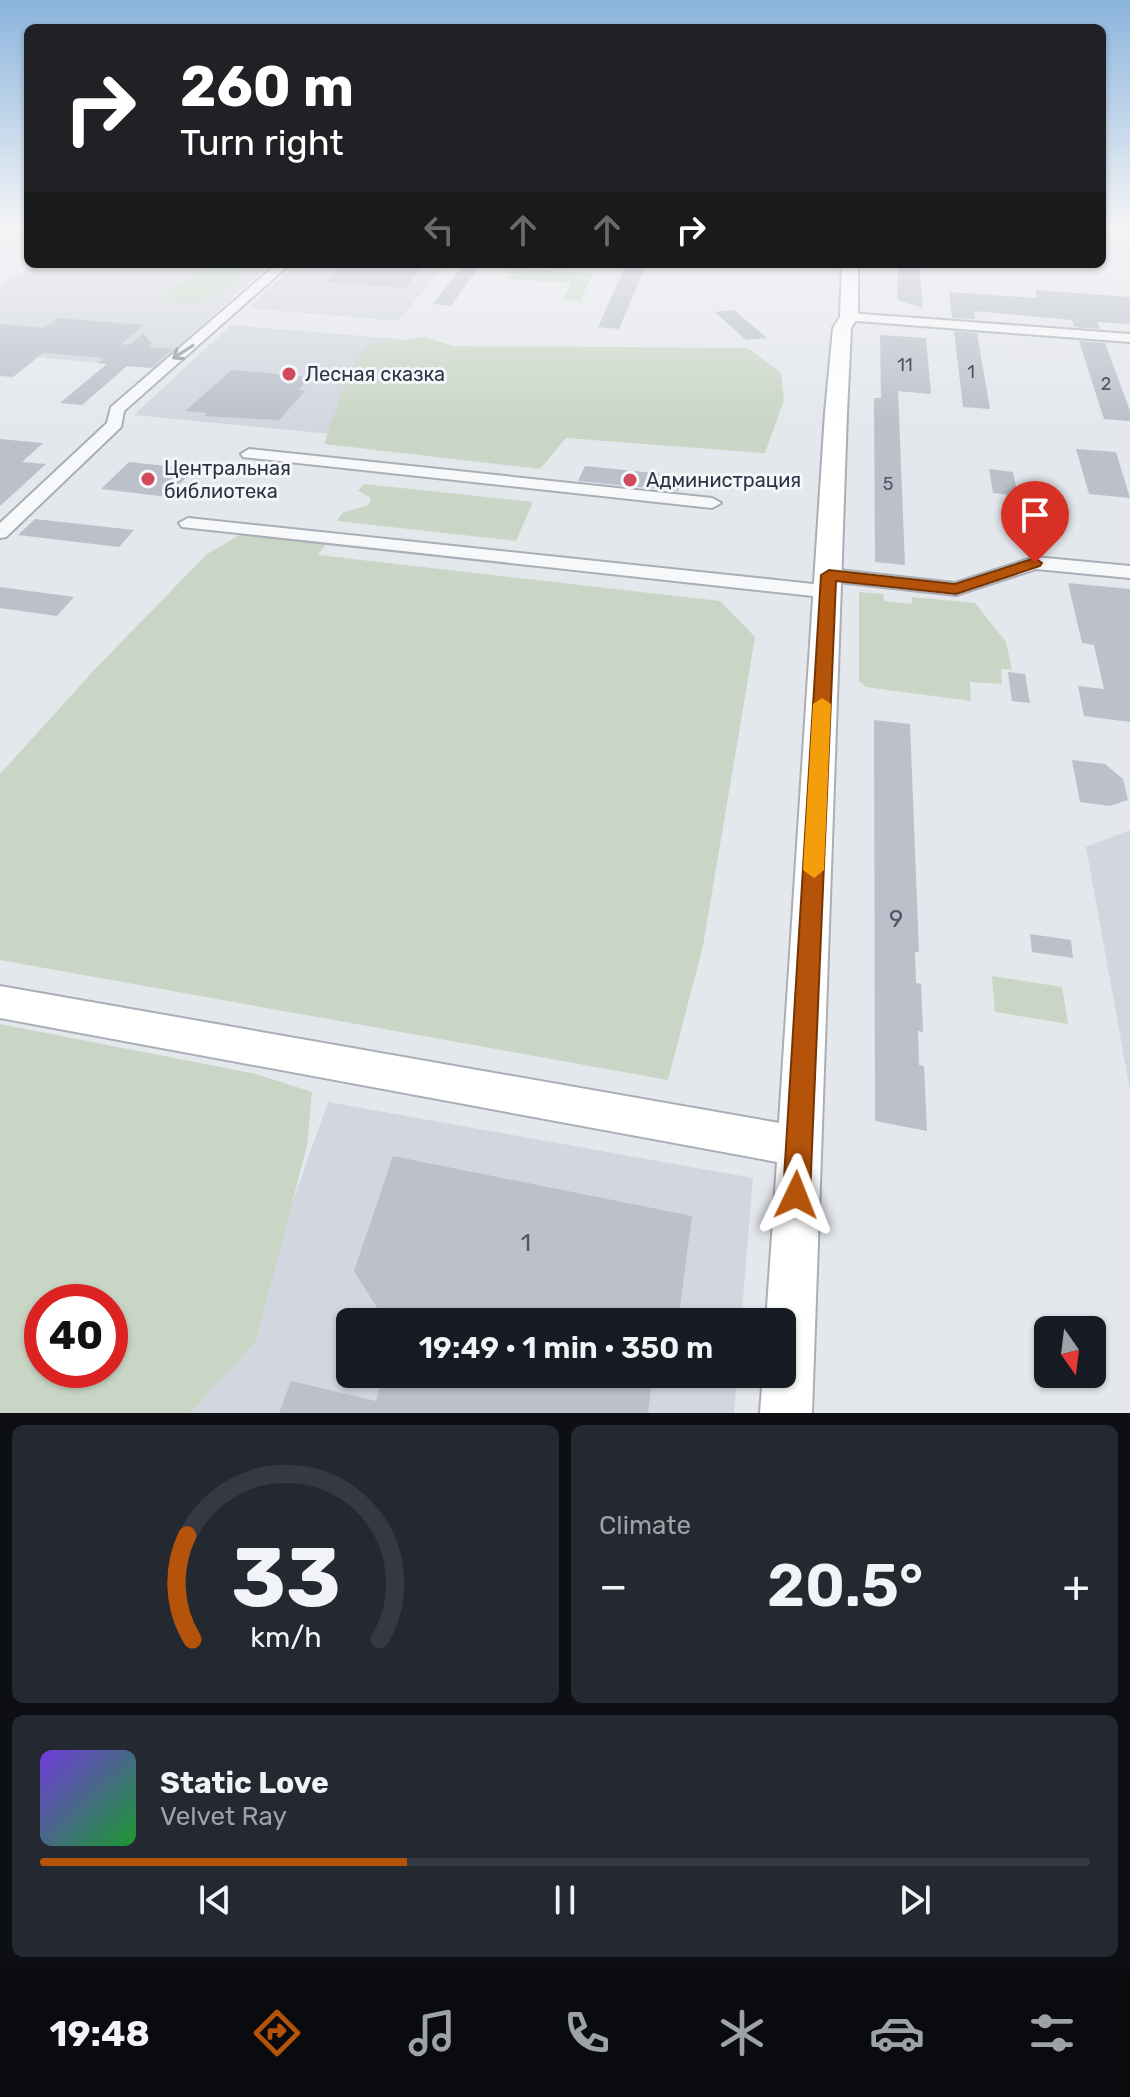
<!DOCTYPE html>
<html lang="en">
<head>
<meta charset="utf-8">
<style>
	body { margin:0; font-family:Rubik,sans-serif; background:#242831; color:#f1f3f6; height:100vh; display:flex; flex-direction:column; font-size:30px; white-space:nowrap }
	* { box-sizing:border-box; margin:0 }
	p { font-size:26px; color:#9ea1a6 }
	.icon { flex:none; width:44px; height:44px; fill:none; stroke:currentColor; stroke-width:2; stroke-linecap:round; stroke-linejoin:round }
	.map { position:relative; height:1413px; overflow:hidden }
	.drawer { display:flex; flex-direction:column; gap:12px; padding:12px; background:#0d0f14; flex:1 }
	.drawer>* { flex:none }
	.banner { position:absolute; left:24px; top:24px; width:1082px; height:244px; border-radius:12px; box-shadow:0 2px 6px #0004; background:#202124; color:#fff; overflow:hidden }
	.needle { width:52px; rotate:166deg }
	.buttons { position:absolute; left:1034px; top:1316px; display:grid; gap:16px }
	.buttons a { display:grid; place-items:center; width:72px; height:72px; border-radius:12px; background:#171b24; box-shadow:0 2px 6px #0004; font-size:40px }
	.speed { position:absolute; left:24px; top:1284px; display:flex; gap:16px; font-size:40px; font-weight:700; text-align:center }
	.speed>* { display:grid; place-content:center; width:104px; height:104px; border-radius:50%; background:#171b24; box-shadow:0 2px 6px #0004; line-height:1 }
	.speed .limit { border:12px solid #d22; background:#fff; color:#111 }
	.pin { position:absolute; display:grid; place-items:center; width:68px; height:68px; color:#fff; margin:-82px -34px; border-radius:50% 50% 50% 0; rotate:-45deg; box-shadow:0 0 8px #0007 }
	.pin .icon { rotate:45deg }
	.me { position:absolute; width:88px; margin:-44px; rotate:2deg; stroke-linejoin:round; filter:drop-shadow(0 0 6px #0008) }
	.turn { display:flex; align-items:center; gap:28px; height:168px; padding:0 24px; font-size:36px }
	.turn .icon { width:104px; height:104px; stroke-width:2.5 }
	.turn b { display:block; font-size:56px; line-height:68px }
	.lanes { display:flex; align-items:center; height:76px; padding:0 24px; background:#0003; justify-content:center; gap:40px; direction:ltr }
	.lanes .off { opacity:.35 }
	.big { font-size:60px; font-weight:600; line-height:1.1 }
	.drawer .card { flex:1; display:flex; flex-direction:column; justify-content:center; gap:12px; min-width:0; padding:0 28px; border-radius:12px; background:#242831 }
	.drawer .dial { align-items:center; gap:0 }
	.dial svg { height:208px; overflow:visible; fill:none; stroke:#363941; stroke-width:7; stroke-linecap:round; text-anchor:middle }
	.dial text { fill:#f1f3f6; stroke:none }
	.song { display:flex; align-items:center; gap:24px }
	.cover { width:96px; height:96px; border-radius:12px; background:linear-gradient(135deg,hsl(260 70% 55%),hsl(130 70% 35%)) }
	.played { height:8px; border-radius:4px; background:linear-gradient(90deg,#b45309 35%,#363941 35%) }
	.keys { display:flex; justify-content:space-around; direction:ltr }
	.heat { display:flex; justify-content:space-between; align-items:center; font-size:44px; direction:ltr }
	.drawer .tiles { flex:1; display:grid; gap:12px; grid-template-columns:1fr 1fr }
	.card:last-child { grid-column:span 2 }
	.trip { position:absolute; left:336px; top:1308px; width:460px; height:80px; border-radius:12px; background:#171b24; box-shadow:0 2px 6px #0004; font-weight:600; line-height:80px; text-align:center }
	.tabs { display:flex; height:128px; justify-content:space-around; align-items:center; background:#090b0e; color:#9ea1a6 }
	.tabs .icon { width:56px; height:56px }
	.tabs .on { color:#b45309 }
	.tabs b { font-size:36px; color:#f1f3f6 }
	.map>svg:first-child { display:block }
	.built { fill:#d2d6de }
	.green { fill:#c9d6c5; fill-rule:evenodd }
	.building { fill:#bbc0ca }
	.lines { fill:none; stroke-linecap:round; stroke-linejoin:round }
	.street-casing { stroke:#a9aeb7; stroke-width:4 }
	.secondary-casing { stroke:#a9aeb7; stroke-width:4 }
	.street { fill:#f7f8fa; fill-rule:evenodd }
	.secondary { fill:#fff; fill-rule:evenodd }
	.oneway { stroke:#9196a0 }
	.route { fill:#b45309; stroke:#753606; stroke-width:2 }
	.slow { fill:#f59e0b }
	.poi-dot { fill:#d1495b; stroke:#f4f6f9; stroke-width:3 }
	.labels { text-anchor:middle; stroke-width:6; stroke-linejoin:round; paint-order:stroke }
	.far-number-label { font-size:18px; fill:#4f5766 }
	.far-poi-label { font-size:20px; fill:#2b3445; stroke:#f4f6f9; text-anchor:start }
	.near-number-label { font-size:24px; fill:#4f5766 }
</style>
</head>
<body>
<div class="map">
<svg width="1130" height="1413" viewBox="0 0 1130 1413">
	<rect width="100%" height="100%" fill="#e4e7ec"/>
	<g class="built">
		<path d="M34,264H270L154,368L0,354V287Z"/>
		<path d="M295,264H446L398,321L249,308Z"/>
		<path d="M231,325L422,341L362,437L134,415Z"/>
		<path d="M1130,830V1090L1086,847Z"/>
		<path d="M328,1102L753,1178L741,1322H350V1374H737L734,1413H179L249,1325Z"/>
	</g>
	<g class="green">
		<path d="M204,264H255C230,285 205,314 168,300L169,292Z"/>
		<path d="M513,268L593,274L580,301L563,300L571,283L507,279Z"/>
		<path d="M424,337L453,346L748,348L781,373L784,400L765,453L566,438L540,469L324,444L350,369L369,345Z"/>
		<path d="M364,484L533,502L516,541L337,521L342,513L369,505L371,498L358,491Z"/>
		<path d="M245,532L329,540L318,555L720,601L755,637L703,946L668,1080L0,960V774L95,669L207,554Z"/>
		<path d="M859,592L883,594L884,601L912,604V597L975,603L1006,642L1012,670L1001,669L1002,684L970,682L971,701L866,687L859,681Z"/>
		<path d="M992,976L1062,987L1068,1024L995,1012Z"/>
		<path d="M0,1024L256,1074L312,1092L307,1146L256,1341L190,1413H0ZM42,1302H110V1370H42Z"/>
	</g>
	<g class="building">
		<path d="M344,264H420L416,268H421L405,288L327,282Z"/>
		<path d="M464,264H481L451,306L433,304Z"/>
		<path d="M646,264L619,329L598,327L626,265Z"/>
		<path d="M898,264H919L923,308L897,300Z"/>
		<path d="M1035,290L1130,297V324L1097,322L1100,329L1074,327L1072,320L974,311L975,319L952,318L949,292L1037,298Z"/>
		<path d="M734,310L767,338L746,340L715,312Z"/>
		<path d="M59,318L144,325L121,344L129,345L143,333L152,344L149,347L173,349L151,368L127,366L82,405L60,403L107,364L98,363L104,358L43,353L13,377L0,376V324L44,328Z"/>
		<path d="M954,331L977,333L990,409L963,407Z"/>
		<path d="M880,335L926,338L931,394L898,391L905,565L875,562L874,398H881Z"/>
		<path d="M1079,341L1105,343L1130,411V421L1104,419Z"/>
		<path d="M232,370L279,374L310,377L298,390L305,391L279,420L204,416L207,413L185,411Z"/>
		<path d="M0,439L43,443L22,462L46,464L0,506Z"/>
		<path d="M1076,449L1116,452L1130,498L1089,494Z"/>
		<path d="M129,462L194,469L168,497L101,489Z"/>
		<path d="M585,466L683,476L678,491L578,481Z"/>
		<path d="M989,469L1013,472L1018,496L993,493Z"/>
		<path d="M35,519L134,530L119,547L18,535Z"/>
		<path d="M1068,583L1130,589V722L1084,716L1078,686L1104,689L1094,645L1082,643Z"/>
		<path d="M0,587L74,597L57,616L0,608Z"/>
		<path d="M1008,672L1025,674L1030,703L1012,701Z"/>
		<path d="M874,720L910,724L919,952H915L916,983L921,984L923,1032L918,1031L919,1065L924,1066L927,1131L875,1121Z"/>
		<path d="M1072,760L1105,764L1123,779L1128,800L1110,806L1080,802Z"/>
		<path d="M1030,934L1071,940L1073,958L1032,952Z"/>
		<path d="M393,1156L692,1216L678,1322H386L354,1271Z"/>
		<path d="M384,1374H653L648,1413H279L291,1381L376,1401Z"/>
	</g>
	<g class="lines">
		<g class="street-casing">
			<g id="street">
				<path d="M277,264H290L124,411L121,427L6,537L0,538V523L107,423L111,407Z"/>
				<path d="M849,313L1130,334V342L844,320L842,317Z"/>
				<path d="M249,449L712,498L721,503L712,508L243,457L241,454Z"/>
				<path d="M188,518L813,584L823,590L813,596L182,527L179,523Z"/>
				<path d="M1035,557L1130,566V578L1036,569L956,595L829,581L819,575L829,569L955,583Z"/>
			</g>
		</g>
		<g class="secondary-casing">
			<path id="secondary" d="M842,264H858V317L851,328L847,413L812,1413H760L763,1374H782V1322H766L777,1162L0,1018V986L779,1123L825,413L833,328L840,317Z"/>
		</g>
		<use href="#street" class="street"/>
		<use href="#secondary" class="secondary"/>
	</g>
	<defs><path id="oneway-shaft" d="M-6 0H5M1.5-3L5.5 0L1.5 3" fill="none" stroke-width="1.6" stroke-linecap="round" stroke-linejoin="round" transform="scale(2)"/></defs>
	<use class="oneway" href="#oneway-shaft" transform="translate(183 352) rotate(147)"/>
	<linearGradient id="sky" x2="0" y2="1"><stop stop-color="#8bb4dd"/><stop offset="0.53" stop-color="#f3f4f6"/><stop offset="1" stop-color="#f3f4f6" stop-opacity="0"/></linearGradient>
	<rect width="1130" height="424" fill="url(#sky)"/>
	<path class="route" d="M1035,558L1042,563L1040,566L956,594L836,581L810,1195L806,1204L796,1208L787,1204L783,1195L821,575L829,570L955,584Z"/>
	<path class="slow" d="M822,698L831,704L824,870L814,878L803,870L813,704Z"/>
	<g class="poi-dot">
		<circle cx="289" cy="374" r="8"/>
		<circle cx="148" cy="479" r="8"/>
		<circle cx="630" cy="480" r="8"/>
	</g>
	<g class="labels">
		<g class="far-number-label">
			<text x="905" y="371">11</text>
			<text x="971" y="378">1</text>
			<text x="1106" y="390">2</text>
			<text x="888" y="490">5</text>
		</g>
		<g class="far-poi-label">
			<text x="305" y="381">Лесная сказка</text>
			<text x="164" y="475">Центральная<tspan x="164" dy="23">библиотека</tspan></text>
			<text x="646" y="487">Администрация</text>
		</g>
		<g class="near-number-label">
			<text x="896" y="927">9</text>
			<text x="526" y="1251">1</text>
		</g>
	</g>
</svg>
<div class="buttons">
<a><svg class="needle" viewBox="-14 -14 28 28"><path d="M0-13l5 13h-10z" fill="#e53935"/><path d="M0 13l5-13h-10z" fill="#9ea1a6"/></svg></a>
</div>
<div class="speed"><div class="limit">40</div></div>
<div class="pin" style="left:1035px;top:563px;background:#d93025"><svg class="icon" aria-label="arrive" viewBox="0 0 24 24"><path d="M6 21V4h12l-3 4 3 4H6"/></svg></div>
<svg class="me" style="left:796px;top:1195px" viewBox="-20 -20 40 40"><path d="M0-17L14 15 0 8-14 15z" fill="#b45309" stroke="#fff" stroke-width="4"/></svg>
<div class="trip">19:49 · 1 min · 350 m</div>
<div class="banner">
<div class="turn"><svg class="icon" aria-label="right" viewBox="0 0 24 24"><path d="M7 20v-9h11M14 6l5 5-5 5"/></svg><div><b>260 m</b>Turn right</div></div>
<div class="lanes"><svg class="icon off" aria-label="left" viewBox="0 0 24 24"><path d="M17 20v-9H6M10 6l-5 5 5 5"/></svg><svg class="icon off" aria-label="ahead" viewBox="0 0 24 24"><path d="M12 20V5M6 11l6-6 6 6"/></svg><svg class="icon off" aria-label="ahead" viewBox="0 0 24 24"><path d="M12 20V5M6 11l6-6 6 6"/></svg><svg class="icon" aria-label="right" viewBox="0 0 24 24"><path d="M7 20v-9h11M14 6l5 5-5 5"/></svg></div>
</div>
</div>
<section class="drawer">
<div class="tiles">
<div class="card dial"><svg viewBox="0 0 100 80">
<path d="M14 69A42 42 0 1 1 86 69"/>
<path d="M14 69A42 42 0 0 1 12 29" stroke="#b45309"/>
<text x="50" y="56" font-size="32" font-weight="700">33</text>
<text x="50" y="72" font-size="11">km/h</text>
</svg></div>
<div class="card"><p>Climate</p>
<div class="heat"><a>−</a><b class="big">20.5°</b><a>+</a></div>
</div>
<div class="card">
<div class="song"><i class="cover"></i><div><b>Static Love</b><p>Velvet Ray</p></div></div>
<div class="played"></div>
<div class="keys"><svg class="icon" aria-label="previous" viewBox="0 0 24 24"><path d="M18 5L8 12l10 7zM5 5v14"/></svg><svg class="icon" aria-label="pause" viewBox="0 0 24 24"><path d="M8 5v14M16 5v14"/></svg><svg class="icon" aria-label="next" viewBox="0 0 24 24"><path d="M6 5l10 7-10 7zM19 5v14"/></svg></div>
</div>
</div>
</section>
<nav class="tabs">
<b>19:48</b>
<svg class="icon on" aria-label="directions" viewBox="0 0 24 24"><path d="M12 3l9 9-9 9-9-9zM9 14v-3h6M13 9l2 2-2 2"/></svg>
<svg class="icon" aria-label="music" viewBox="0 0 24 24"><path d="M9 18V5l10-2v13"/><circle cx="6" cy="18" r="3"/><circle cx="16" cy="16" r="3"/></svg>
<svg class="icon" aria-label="phone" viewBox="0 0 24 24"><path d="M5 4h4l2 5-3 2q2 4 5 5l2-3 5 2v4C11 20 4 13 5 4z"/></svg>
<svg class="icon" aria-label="climate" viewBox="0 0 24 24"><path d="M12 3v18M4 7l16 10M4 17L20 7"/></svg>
<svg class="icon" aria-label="car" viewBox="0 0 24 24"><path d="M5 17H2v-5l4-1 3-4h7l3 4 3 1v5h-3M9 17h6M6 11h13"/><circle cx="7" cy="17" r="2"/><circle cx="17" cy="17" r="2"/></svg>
<svg class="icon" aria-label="filters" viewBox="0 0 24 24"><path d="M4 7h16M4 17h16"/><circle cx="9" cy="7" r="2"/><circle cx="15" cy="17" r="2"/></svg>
</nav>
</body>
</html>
